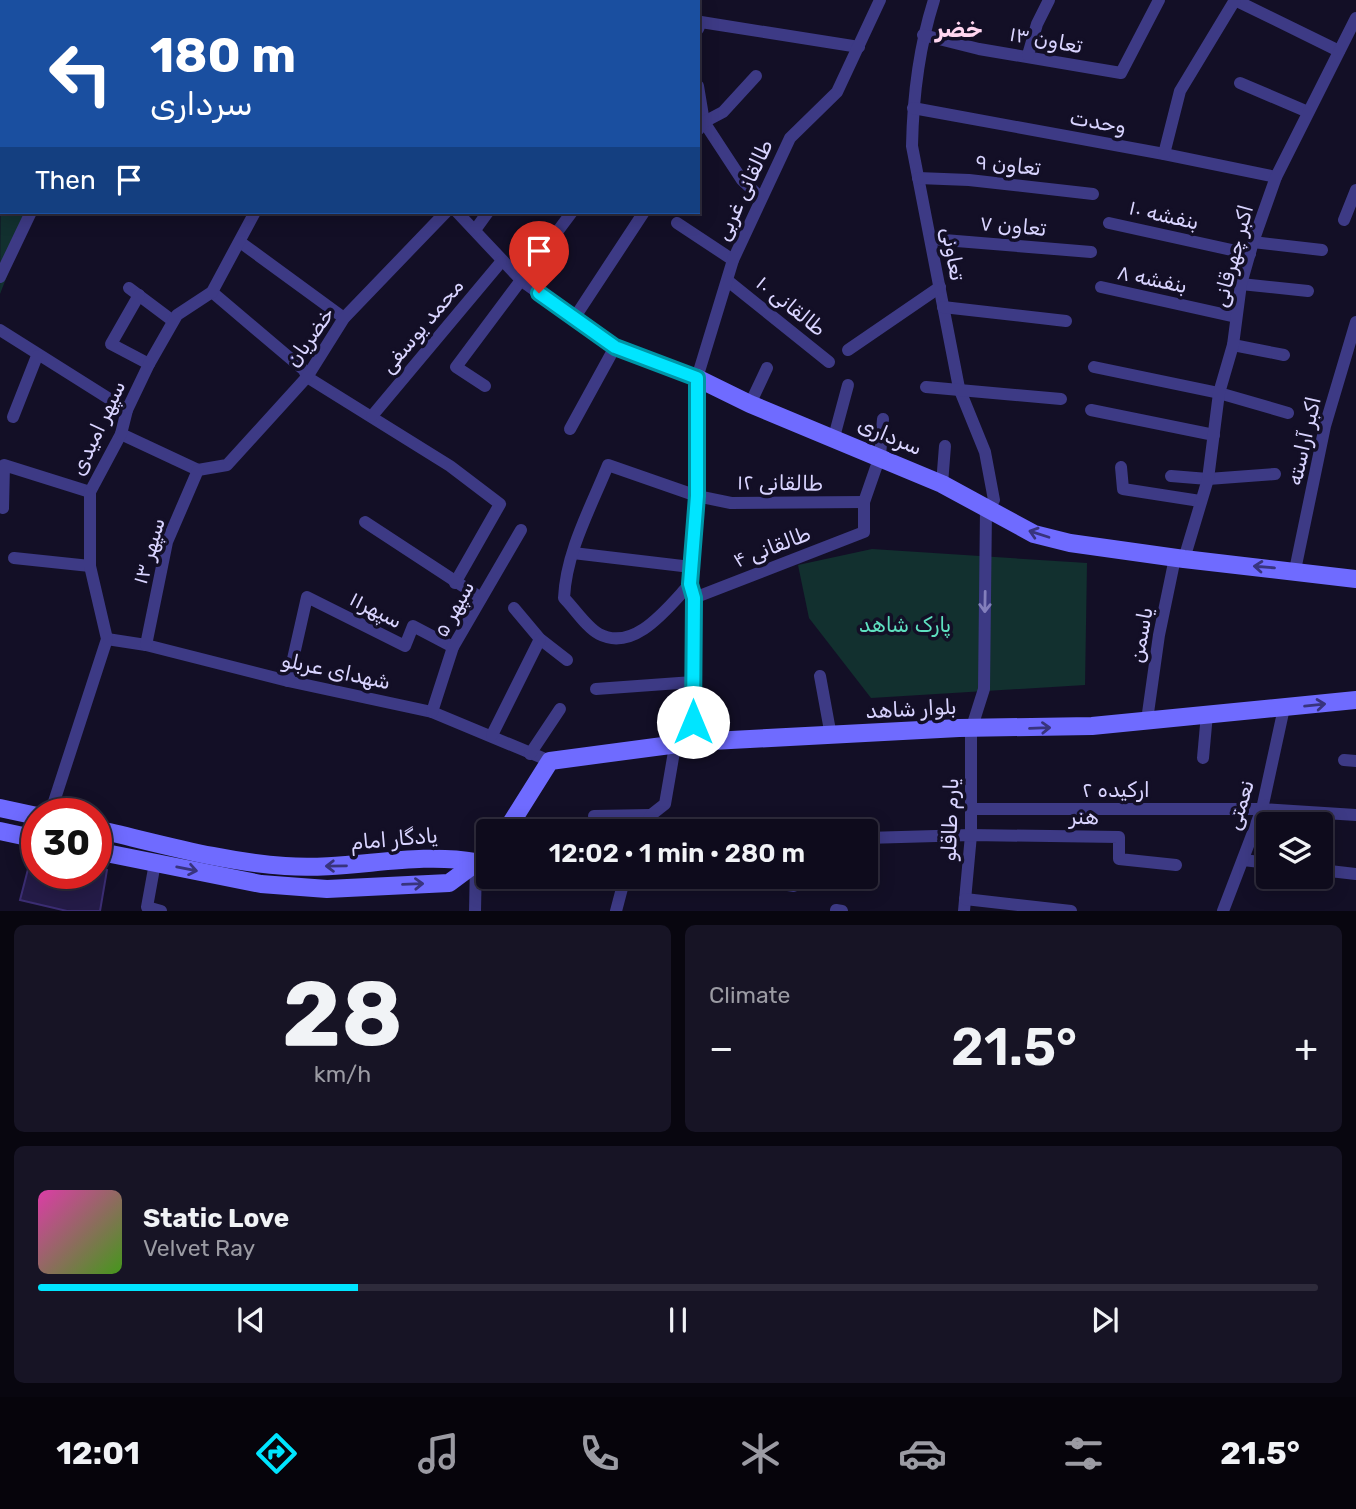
<!DOCTYPE html>
<html lang="en">
<head>
<meta charset="utf-8">
<style>
	body { margin:0; font-family:Rubik,"Noto Sans Arabic",sans-serif; background:#171425; color:#f1f3f6; height:100vh; display:flex; flex-direction:column; font-size:26px; white-space:nowrap }
	* { box-sizing:border-box; margin:0 }
	p { font-size:23px; color:#9b9ba3 }
	.icon { flex:none; width:38px; height:38px; fill:none; stroke:currentColor; stroke-width:2; stroke-linecap:round; stroke-linejoin:round }
	.map { position:relative; height:911px; overflow:hidden }
	.panel { display:flex; flex-direction:column; gap:14px; padding:14px; background:#08060f; flex:1 }
	.panel>* { flex:none }
	.top-card { position:absolute; left:0px; top:0px; width:700px; height:214px; box-shadow:0 4px 18px #0003,0 0 0 2px #2e2b3b; background:#1a4fa0; color:#fff; overflow:hidden }
	.tools { position:absolute; left:1256px; top:812px; display:grid; gap:14px }
	.tools a { display:grid; place-items:center; width:77px; height:77px; border-radius:7px; background:#0e0b1c; box-shadow:0 4px 18px #0003,0 0 0 2px #2e2b3b; font-size:35px }
	.speed { position:absolute; left:21px; top:798px; display:flex; gap:14px; font-size:35px; font-weight:700; text-align:center }
	.speed>* { display:grid; place-content:center; width:91px; height:91px; border-radius:50%; background:#0e0b1c; box-shadow:0 4px 18px #0003,0 0 0 2px #2e2b3b; line-height:1 }
	.speed .limit { border:10px solid #d22; background:#fff; color:#111 }
	.pin { position:absolute; display:grid; place-items:center; width:60px; height:60px; color:#fff; margin:-72px -30px; border-radius:50% 50% 50% 0; rotate:-45deg; box-shadow:0 0 7px #0007 }
	.pin .icon { rotate:45deg }
	.me { position:absolute; width:77px; margin:-38px; rotate:0deg; stroke-linejoin:round; filter:drop-shadow(0 0 5px #0008) }
	.turn { display:flex; align-items:center; gap:24px; height:147px; padding:0 35px; font-size:32px }
	.turn .icon { width:91px; height:91px; stroke-width:2.5 }
	.turn b { display:block; font-size:49px; line-height:60px }
	.then { display:flex; align-items:center; height:66px; padding:0 35px; background:#0003; gap:14px; font-size:26px }
	.big { font-size:52px; font-weight:600; line-height:1.1 }
	.panel .widget { flex:1; display:flex; flex-direction:column; justify-content:center; gap:10px; min-width:0; padding:0 24px; border-radius:10px; background:#171425 }
	.panel .dial { align-items:center; gap:0 }
	.dial b { font-size:91px; line-height:1 }
	.song { display:flex; align-items:center; gap:21px }
	.cover { width:84px; height:84px; border-radius:10px; background:linear-gradient(135deg,hsl(320 70% 55%),hsl(100 70% 35%)) }
	.played { height:7px; border-radius:4px; background:linear-gradient(90deg,#00e5ff 25%,#2e2b3b 25%) }
	.keys { display:flex; justify-content:space-around; direction:ltr }
	.heat { display:flex; justify-content:space-between; align-items:center; font-size:38px; direction:ltr }
	.panel .tiles { flex:1; display:grid; gap:14px; grid-template-columns:1fr 1fr }
	.widget:last-child { grid-column:span 2 }
	.trip { position:absolute; left:476px; top:819px; width:402px; height:70px; border-radius:7px; background:#0e0b1c; box-shadow:0 4px 18px #0003,0 0 0 2px #2e2b3b; font-weight:600; line-height:70px; text-align:center }
	.dock { display:flex; height:112px; justify-content:space-around; align-items:center; background:#06040b; color:#9b9ba3 }
	.dock .icon { width:49px; height:49px }
	.dock .current { color:#00e5ff }
	.dock b { font-size:32px; color:#f1f3f6 }
	.map>svg:first-child { display:block }
	.green { fill:#12302f }
	.building { fill:#241b47; stroke:#3b2d73; stroke-width:2 }
	.lines { fill:none; stroke-linecap:round; stroke-linejoin:round }
	.minor { stroke:#3d3a85; stroke-width:12 }
	.secondary { stroke:#6f6bff; stroke-width:18 }
	.oneway { stroke:#38347d }
	.oneway2 { stroke:#837fbc }
	.route-casing { stroke:#0095a6; stroke-width:18 }
	.route { stroke:#00e5ff; stroke-width:12 }
	.labels { text-anchor:middle; stroke-width:7; stroke-linejoin:round; paint-order:stroke }
	.street-label { font-size:21px; fill:#d9d4ff; stroke:#130f26 }
	.park-label { font-size:21px; fill:#5fe0c0; stroke:#130f26 }
	.neighbourhood-label { font-size:23px; font-weight:bold; fill:#ffd6f0; stroke:#130f26 }
</style>
</head>
<body>
<div class="map">
<svg width="1356" height="911" viewBox="0 0 1356 911">
	<rect width="100%" height="100%" fill="#130f26"/>
	<g class="green">
		<path d="M2,6V212H32L0,294Z"/>
		<path d="M872,549L1087,563L1085,685L871,698L809,618L798,565Z"/>
	</g>
	<path class="building" d="M33,850H37V873H96V867L107,870L100,911H67L20,900Z"/>
	<g class="lines">
		<g class="minor">
			<path d="M65,0L66,2"/>
			<path d="M605,0L607,2"/>
			<path d="M692,0L693,2"/>
			<path d="M934,0C919,47 913,96 912,146L959,388L985,452L994,500L986,509L984,689L971,730V835L964,911"/>
			<path d="M1235,0L1339,51"/>
			<path d="M385,2L387,0"/>
			<path d="M698,29L701,22L859,47"/>
			<path d="M923,35L979,49L1121,73L1159,0"/>
			<path d="M1028,55L1037,24L1049,0"/>
			<path d="M1240,83L1308,112"/>
			<path d="M698,86L704,122L742,180L760,197"/>
			<path d="M913,108L1164,154L1276,177"/>
			<path d="M698,130L704,122L723,112L756,76"/>
			<path d="M1164,154L1180,91L1235,0"/>
			<path d="M918,178L969,180L1093,194"/>
			<path d="M457,212L522,281L615,347L697,378"/>
			<path d="M1344,220L1356,190"/>
			<path d="M677,223L733,260"/>
			<path d="M1109,223L1250,254"/>
			<path d="M475,230L488,212"/>
			<path d="M932,239L1091,252"/>
			<path d="M240,242L344,318"/>
			<path d="M1253,242L1322,250"/>
			<path d="M0,277L31,212"/>
			<path d="M728,281L829,362"/>
			<path d="M1241,284L1308,291"/>
			<path d="M1101,287L1236,317"/>
			<path d="M129,288L173,321"/>
			<path d="M212,292L304,370L307,377L450,466L500,504L455,583"/>
			<path d="M139,295L111,344L149,364"/>
			<path d="M943,307L1066,321"/>
			<path d="M575,317L644,212"/>
			<path d="M0,330L127,410"/>
			<path d="M1233,345L1284,355"/>
			<path d="M848,350L940,287"/>
			<path d="M1094,367L1219,393L1288,413"/>
			<path d="M485,386L456,367L572,212"/>
			<path d="M926,387L1061,399"/>
			<path d="M750,404L767,368"/>
			<path d="M1091,410L1214,435"/>
			<path d="M372,416L501,262"/>
			<path d="M13,417L37,356"/>
			<path d="M570,429L615,347"/>
			<path d="M121,434L198,470"/>
			<path d="M834,437L848,385"/>
			<path d="M1121,467L1123,489L1200,501"/>
			<path d="M198,470L227,465L307,377L344,318L446,212"/>
			<path d="M1171,476L1208,479L1275,474"/>
			<path d="M942,484L945,446"/>
			<path d="M0,507L3,508L4,465L90,492"/>
			<path d="M365,522L481,598"/>
			<path d="M573,553L691,567"/>
			<path d="M14,558L90,566"/>
			<path d="M1184,559L1208,479L1219,393L1233,345L1241,284L1253,242L1276,177L1356,18"/>
			<path d="M1295,570L1325,426L1356,322"/>
			<path d="M690,584C669,606 635,653 599,634C587,628 574,608 564,598C566,552 591,507 608,465L697,496L731,503L864,502"/>
			<path d="M694,598L864,532V502L880,456L883,419"/>
			<path d="M514,608L540,639L567,660"/>
			<path d="M107,639L146,645L288,681L432,712L550,761"/>
			<path d="M146,645L167,542L198,470"/>
			<path d="M820,676L831,736"/>
			<path d="M288,681L307,597L405,646L413,626L453,647"/>
			<path d="M596,689L693,682"/>
			<path d="M432,712L453,647L521,530"/>
			<path d="M1147,720L1159,635L1175,558"/>
			<path d="M492,735L540,639"/>
			<path d="M693,742L694,598L690,584L697,496V378L733,260L790,138L837,92L880,0"/>
			<path d="M530,754L560,709"/>
			<path d="M1203,758L1207,714"/>
			<path d="M1344,760L1356,761"/>
			<path d="M971,809H1262L1356,815"/>
			<path d="M50,814L107,639L90,566V492L121,434L127,410L149,364L177,315L212,292L255,212"/>
			<path d="M594,816L651,815"/>
			<path d="M643,831L651,815L665,804L675,746"/>
			<path d="M866,838L971,835L1119,837V859L1176,865"/>
			<path d="M1243,860L1269,863"/>
			<path d="M155,863L147,907L161,911"/>
			<path d="M1321,870L1356,874"/>
			<path d="M736,877L794,886"/>
			<path d="M965,899L1071,911"/>
			<path d="M836,910L842,911"/>
			<path d="M475,911L476,862"/>
			<path d="M616,911L625,877"/>
			<path d="M1223,911L1262,809L1284,708"/>
		</g>
		<g class="secondary">
			<path d="M697,378L750,404L942,484L1034,534L1070,543L1184,559L1356,579"/>
			<path d="M0,808L37,816"/>
			<path d="M96,829C158,843 222,862 285,866C349,871 413,851 476,862"/>
			<path d="M0,831L37,839"/>
			<path d="M506,831L550,761L693,742L959,728L1092,726L1356,700"/>
			<path d="M96,851L261,884L327,889L449,883L488,854"/>
		</g>
	</g>
	<defs><path id="oneway-shaft" d="M-6 0H5M1.5-3L5.5 0L1.5 3" fill="none" stroke-width="1.6" stroke-linecap="round" stroke-linejoin="round" transform="scale(1.75)"/></defs>
	<g class="oneway">
		<use href="#oneway-shaft" transform="translate(1039 534) rotate(-162)"/>
		<use href="#oneway-shaft" transform="translate(1264 567) rotate(-175)"/>
		<use href="#oneway-shaft" transform="translate(1315 705) rotate(-6)"/>
		<use href="#oneway-shaft" transform="translate(1040 728) rotate(-2)"/>
		<use href="#oneway-shaft" transform="translate(336 866) rotate(179)"/>
		<use href="#oneway-shaft" transform="translate(187 869) rotate(11)"/>
		<use href="#oneway-shaft" transform="translate(413 884) rotate(-2)"/>
	</g>
	<use class="oneway2" href="#oneway-shaft" transform="translate(985 602) rotate(91)"/>
	<g class="lines">
		<g class="route-casing">
			<path id="route" d="M539,293L615,347L697,378V496L690,584L694,598L693,722"/>
		</g>
		<use href="#route" class="route"/>
	</g>
	<g class="labels">
		<g class="street-label">
			<text transform="translate(1046 40) rotate(10)" y="7">تعاون ۱۳</text>
			<text transform="translate(1098 122) rotate(10)" y="7">وحدت</text>
			<text transform="translate(1008 165) rotate(6)" y="7">تعاون ۹</text>
			<text transform="translate(744 190) rotate(-65)" y="7">طالقانی غربی</text>
			<text transform="translate(1164 215) rotate(13)" y="7">بنفشه ۱۰</text>
			<text transform="translate(1013 226) rotate(5)" y="7">تعاون ۷</text>
			<text transform="translate(953 254) rotate(80)" y="7">تعاونی</text>
			<text transform="translate(1233 256) rotate(-75)" y="7">اکبر چهرقانی</text>
			<text transform="translate(1152 279) rotate(12)" y="7">بنفشه ۸</text>
			<text transform="translate(791 306) rotate(39)" y="7">طالقانی ۱۰</text>
			<text transform="translate(422 326) rotate(-50)" y="7">محمد یوسفی</text>
			<text transform="translate(310 337) rotate(-55)" y="7">خضریان</text>
			<text transform="translate(98 428) rotate(-65)" y="7">سپهر امیدی</text>
			<text transform="translate(890 436) rotate(23)" y="7">سرداری</text>
			<text transform="translate(1304 441) rotate(-77)" y="7">اکبر آراسته</text>
			<text transform="translate(780 483) rotate(1)" y="7">طالقانی ۱۲</text>
			<text transform="translate(772 547) rotate(-21)" y="7">طالقانی ۴</text>
			<text transform="translate(149 551) rotate(-74)" y="7">سپهر ۱۳</text>
			<text transform="translate(454 609) rotate(-61)" y="7">سپهر ۵</text>
			<text transform="translate(376 610) rotate(27)" y="7">سپهر۱۱</text>
			<text transform="translate(1141 635) rotate(-80)" y="7">یاسمن</text>
			<text transform="translate(336 671) rotate(12)" y="7">شهدای عربلو</text>
			<text transform="translate(911 709) rotate(-3)" y="7">بلوار شاهد</text>
			<text x="1116" y="797">ارکیده ۲</text>
			<text transform="translate(1240 805) rotate(-73)" y="7">نعمتی</text>
			<text transform="translate(1084 817) rotate(1)" y="7">هنر</text>
			<text transform="translate(950 820) rotate(-88)" y="7">یارم طاقلو</text>
			<text transform="translate(394 839) rotate(-5)" y="7">یادگار امام</text>
		</g>
		<g class="park-label">
			<text x="905" y="632">پارک شاهد</text>
		</g>
		<g class="neighbourhood-label">
			<text x="959" y="37">خضر</text>
		</g>
	</g>
</svg>
<div class="tools">
<a><svg class="icon" aria-label="layers" viewBox="0 0 24 24"><path d="M12 4l9 5-9 5-9-5zM3 14l9 5 9-5"/></svg></a>
</div>
<div class="speed"><div class="limit">30</div></div>
<div class="pin" style="left:539px;top:293px;background:#d93025"><svg class="icon" aria-label="arrive" viewBox="0 0 24 24"><path d="M6 21V4h12l-3 4 3 4H6"/></svg></div>
<svg class="me" style="left:693px;top:722px" viewBox="-20 -20 40 40"><circle r="19" fill="#fff"/><path d="M0-13L10 11 0 6-10 11z" fill="#00e5ff"/></svg>
<div class="trip">12:02 · 1 min · 280 m</div>
<div class="top-card">
<div class="turn"><svg class="icon" aria-label="left" viewBox="0 0 24 24"><path d="M17 20v-9H6M10 6l-5 5 5 5"/></svg><div><b>180 m</b>سرداری</div></div>
<div class="then">Then<svg class="icon" aria-label="arrive" viewBox="0 0 24 24"><path d="M6 21V4h12l-3 4 3 4H6"/></svg></div>
</div>
</div>
<section class="panel">
<div class="tiles">
<div class="widget dial"><b>28</b><p>km/h</p></div>
<div class="widget"><p>Climate</p>
<div class="heat"><a>−</a><b class="big">21.5°</b><a>+</a></div>
</div>
<div class="widget">
<div class="song"><i class="cover"></i><div><b>Static Love</b><p>Velvet Ray</p></div></div>
<div class="played"></div>
<div class="keys"><svg class="icon" aria-label="previous" viewBox="0 0 24 24"><path d="M18 5L8 12l10 7zM5 5v14"/></svg><svg class="icon" aria-label="pause" viewBox="0 0 24 24"><path d="M8 5v14M16 5v14"/></svg><svg class="icon" aria-label="next" viewBox="0 0 24 24"><path d="M6 5l10 7-10 7zM19 5v14"/></svg></div>
</div>
</div>
</section>
<nav class="dock">
<b>12:01</b>
<svg class="icon current" aria-label="directions" viewBox="0 0 24 24"><path d="M12 3l9 9-9 9-9-9zM9 14v-3h6M13 9l2 2-2 2"/></svg>
<svg class="icon" aria-label="music" viewBox="0 0 24 24"><path d="M9 18V5l10-2v13"/><circle cx="6" cy="18" r="3"/><circle cx="16" cy="16" r="3"/></svg>
<svg class="icon" aria-label="phone" viewBox="0 0 24 24"><path d="M5 4h4l2 5-3 2q2 4 5 5l2-3 5 2v4C11 20 4 13 5 4z"/></svg>
<svg class="icon" aria-label="climate" viewBox="0 0 24 24"><path d="M12 3v18M4 7l16 10M4 17L20 7"/></svg>
<svg class="icon" aria-label="car" viewBox="0 0 24 24"><path d="M5 17H2v-5l4-1 3-4h7l3 4 3 1v5h-3M9 17h6M6 11h13"/><circle cx="7" cy="17" r="2"/><circle cx="17" cy="17" r="2"/></svg>
<svg class="icon" aria-label="filters" viewBox="0 0 24 24"><path d="M4 7h16M4 17h16"/><circle cx="9" cy="7" r="2"/><circle cx="15" cy="17" r="2"/></svg>
<b>21.5°</b>
</nav>
</body>
</html>
